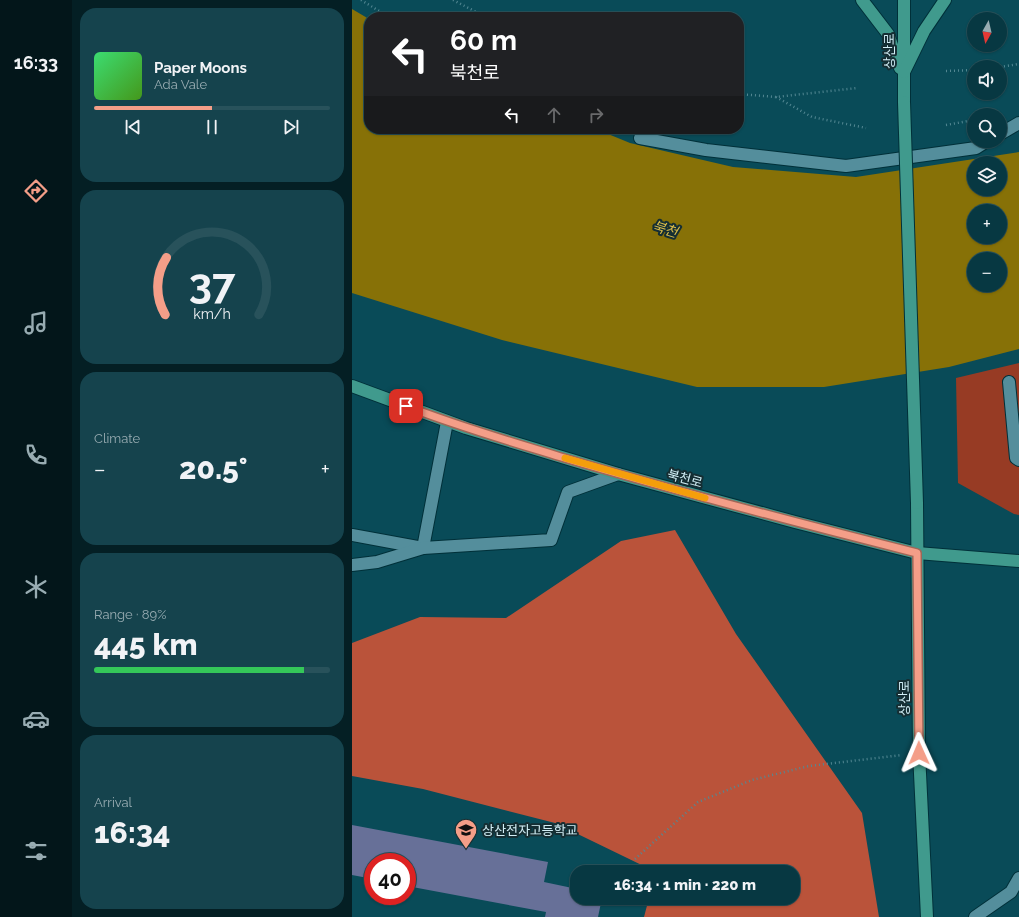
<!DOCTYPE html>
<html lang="en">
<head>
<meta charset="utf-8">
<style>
	body { margin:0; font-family:Raleway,"Noto Sans KR",sans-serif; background:#15434d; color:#f1f3f6; height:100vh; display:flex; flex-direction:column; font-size:15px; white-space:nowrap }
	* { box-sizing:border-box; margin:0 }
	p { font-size:13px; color:#98acb2 }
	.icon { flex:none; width:22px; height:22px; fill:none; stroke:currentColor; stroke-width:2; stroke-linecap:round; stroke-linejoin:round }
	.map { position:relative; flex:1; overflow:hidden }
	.drawer { display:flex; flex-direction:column; gap:8px; padding:8px; background:#041f24; width:280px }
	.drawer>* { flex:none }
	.banner { position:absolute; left:12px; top:12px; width:380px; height:122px; border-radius:16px; box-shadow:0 1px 3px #0004,0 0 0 1px #28525b; background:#202124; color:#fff; overflow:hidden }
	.needle { width:26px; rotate:188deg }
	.buttons { position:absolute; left:615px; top:12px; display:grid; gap:8px }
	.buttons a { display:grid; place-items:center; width:40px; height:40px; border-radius:50%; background:#073842; box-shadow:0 1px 3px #0004,0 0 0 1px #28525b; font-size:20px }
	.speed { position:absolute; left:12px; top:853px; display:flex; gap:8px; font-size:20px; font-weight:700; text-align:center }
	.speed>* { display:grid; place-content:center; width:52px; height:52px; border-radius:50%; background:#073842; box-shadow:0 1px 3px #0004,0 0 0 1px #28525b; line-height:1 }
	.speed .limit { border:6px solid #d22; background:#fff; color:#111 }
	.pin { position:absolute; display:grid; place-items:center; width:34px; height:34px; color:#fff; margin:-17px; border-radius:8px; box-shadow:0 2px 6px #0006 }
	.me { position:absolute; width:44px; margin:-22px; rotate:359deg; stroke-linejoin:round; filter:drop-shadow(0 0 3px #0008) }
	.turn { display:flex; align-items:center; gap:14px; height:84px; padding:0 20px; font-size:18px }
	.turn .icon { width:52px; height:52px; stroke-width:2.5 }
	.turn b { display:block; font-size:28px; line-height:34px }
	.lanes { display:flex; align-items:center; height:38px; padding:0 20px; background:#0003; justify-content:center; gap:20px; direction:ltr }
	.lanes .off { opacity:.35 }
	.big { font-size:30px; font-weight:800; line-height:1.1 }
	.drawer .tile { flex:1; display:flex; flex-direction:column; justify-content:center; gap:6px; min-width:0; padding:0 14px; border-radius:16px; background:#15434d }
	.drawer .dial { align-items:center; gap:0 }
	.dial svg { height:104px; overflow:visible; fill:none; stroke:#28525b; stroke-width:7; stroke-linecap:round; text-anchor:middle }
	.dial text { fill:#f1f3f6; stroke:none }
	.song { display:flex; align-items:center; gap:12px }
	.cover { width:48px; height:48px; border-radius:6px; background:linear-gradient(135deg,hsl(140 70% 55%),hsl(100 70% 35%)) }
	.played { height:4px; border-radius:2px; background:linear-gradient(90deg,#f49e88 50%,#28525b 50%) }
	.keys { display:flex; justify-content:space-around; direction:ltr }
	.heat { display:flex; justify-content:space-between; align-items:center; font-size:22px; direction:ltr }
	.charge { height:6px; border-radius:3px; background:linear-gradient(90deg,#34c759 89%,#28525b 0) }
	.trip { position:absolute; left:218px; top:865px; width:230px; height:40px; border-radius:16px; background:#073842; box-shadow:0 1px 3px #0004,0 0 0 1px #28525b; font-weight:800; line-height:40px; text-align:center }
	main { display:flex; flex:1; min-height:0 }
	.dock { display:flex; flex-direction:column; width:72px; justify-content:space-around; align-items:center; background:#03161a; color:#98acb2 }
	.dock .icon { width:28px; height:28px }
	.dock .on { color:#f49e88 }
	.dock b { font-size:18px; color:#f1f3f6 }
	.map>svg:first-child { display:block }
	.green { fill:#973b24 }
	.forest { fill:#ba533a }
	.water { fill:#877107; fill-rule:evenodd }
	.building { fill:#677098 }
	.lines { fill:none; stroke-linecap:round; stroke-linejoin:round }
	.lane-casing { stroke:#003039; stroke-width:14 }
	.street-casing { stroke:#003039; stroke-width:14 }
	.secondary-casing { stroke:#003039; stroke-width:14 }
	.path { stroke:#548893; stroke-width:2.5; stroke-dasharray:1 3; stroke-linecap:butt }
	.lane { stroke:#548e9c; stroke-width:12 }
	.street { stroke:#548e9c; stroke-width:12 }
	.secondary { stroke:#409a8d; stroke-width:12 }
	.secondary-bridge-casing { stroke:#003039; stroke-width:14; stroke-linecap:butt }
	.secondary-bridge { stroke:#409a8d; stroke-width:12 }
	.route-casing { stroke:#9f6758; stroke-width:10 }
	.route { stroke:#f49e88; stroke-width:7 }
	.slow { stroke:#f59e0b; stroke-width:7 }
	.labels { text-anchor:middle; stroke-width:4; stroke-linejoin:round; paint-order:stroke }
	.street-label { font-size:13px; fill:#d2eff6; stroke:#152e33 }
	.poi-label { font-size:13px; fill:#d2eff6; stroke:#152e33; text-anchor:start }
	.water-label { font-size:14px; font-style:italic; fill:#dabd4b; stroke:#152e33 }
</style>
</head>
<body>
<main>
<nav class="dock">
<b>16:33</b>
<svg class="icon on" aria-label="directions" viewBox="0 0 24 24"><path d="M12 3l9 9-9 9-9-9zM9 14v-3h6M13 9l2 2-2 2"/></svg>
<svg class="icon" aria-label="music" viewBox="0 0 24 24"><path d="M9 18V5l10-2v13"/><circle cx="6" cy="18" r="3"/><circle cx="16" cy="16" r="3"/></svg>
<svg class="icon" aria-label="phone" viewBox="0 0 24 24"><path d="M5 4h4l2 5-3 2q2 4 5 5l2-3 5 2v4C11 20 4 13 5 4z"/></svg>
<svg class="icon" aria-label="climate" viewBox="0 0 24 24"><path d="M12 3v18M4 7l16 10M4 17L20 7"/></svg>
<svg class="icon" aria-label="car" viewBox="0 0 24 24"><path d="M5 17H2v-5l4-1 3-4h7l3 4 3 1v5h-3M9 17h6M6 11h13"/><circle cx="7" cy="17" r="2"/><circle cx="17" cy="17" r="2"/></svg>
<svg class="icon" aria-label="filters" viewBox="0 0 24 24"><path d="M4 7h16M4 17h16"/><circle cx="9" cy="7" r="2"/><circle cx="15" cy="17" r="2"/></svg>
</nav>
<section class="drawer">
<div class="tile">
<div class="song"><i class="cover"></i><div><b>Paper Moons</b><p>Ada Vale</p></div></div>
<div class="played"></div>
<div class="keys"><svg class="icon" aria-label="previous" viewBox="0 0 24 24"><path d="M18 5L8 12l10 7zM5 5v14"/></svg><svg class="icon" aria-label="pause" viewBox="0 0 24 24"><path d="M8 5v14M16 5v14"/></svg><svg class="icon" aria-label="next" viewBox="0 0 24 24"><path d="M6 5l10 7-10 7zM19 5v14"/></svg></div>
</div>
<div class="tile dial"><svg viewBox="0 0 100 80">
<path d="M14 69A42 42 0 1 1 86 69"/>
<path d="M14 69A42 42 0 0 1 15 25" stroke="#f49e88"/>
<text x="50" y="56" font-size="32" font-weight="700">37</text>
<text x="50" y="72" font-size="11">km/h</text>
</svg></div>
<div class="tile"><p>Climate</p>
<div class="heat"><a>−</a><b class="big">20.5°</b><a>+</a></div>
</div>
<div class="tile"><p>Range · 89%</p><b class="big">445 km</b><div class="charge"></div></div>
<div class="tile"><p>Arrival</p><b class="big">16:34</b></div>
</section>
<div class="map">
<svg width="667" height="917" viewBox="0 0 667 917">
	<rect width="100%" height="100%" fill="#094b58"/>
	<path class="green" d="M667,363V515L662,514L606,483L604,378Z"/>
	<path class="forest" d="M323,530L384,634L510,813L527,917H292L297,898H441V872H304L203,823L71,789L0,776V643L68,617L154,618L269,541Z"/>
	<path class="water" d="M0,9L17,19V129H244L278,143L381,167L504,177L667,152V349L597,367L472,387H345L150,340L0,293ZM622,163H648V189H622ZM622,211H648V237H622ZM622,259H648V285H622Z"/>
	<path class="building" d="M0,825L196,862L192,882L225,889V898H250L246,917H193L194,912L55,886V862H21V879L0,875Z"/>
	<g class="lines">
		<g class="lane-casing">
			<g id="lane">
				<path d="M657,382L664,458L667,460"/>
				<path d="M0,535L71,548L95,422"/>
				<path d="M0,565L25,562L71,548L199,540L216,492L266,474"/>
				<path d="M623,917L659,892L667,878"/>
			</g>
		</g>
		<g class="street-casing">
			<g id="street">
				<path d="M648,134L667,123"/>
				<path d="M288,138L354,150L494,166L624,148L635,141"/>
			</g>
		</g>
		<g class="secondary-casing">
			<g id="secondary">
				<path d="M510,0L536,34L548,68"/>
				<path d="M552,0V102"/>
				<path d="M552,72L572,31L593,0"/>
				<path d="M0,386L114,428L266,474L443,522L565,553L667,561"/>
				<path d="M565,503L567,753L575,917"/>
			</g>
		</g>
		<g class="path">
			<path d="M9,0L37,17"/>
			<path d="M101,0L134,17"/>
			<path d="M648,67L667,64"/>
			<path d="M594,71L622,70"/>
			<path d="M387,94L424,97L505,88"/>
			<path d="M424,97L460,117L514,128"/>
			<path d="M594,125L622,120"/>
			<path d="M262,129L273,133"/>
			<path d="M283,859L346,802L400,780L457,766L550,755"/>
		</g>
		<use href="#lane" class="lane"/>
		<use href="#street" class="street"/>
		<use href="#secondary" class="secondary"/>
		<g class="secondary-bridge-casing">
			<path id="secondary-bridge" d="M552,102L565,503"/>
		</g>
		<use href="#secondary-bridge" class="secondary-bridge"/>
	</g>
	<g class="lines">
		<g class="route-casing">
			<path id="route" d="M54,406C105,426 157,441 209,457C327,492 446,523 565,553L567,753"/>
		</g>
		<use href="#route" class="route"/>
		<path class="slow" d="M213,458L353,498"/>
	</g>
	<defs>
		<g id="school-pin" transform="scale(1.15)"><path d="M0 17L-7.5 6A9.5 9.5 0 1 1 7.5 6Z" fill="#f49e88" stroke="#152e33"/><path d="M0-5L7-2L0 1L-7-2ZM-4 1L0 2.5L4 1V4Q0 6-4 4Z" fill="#111"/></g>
	</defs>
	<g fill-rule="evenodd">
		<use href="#school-pin" x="114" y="830"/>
	</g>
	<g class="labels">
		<g class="street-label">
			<text transform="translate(537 51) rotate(-90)" y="5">상산로</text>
			<text transform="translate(333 478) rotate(15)" y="5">북천로</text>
			<text transform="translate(552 698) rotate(-90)" y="5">상산로</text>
		</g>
		<g class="poi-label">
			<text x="130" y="835">상산전자고등학교</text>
		</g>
		<g class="water-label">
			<text transform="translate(313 229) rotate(17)" y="5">북천</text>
		</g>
	</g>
</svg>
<div class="buttons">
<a><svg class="needle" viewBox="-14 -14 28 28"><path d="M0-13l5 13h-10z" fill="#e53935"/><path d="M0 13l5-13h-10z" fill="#98acb2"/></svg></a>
<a><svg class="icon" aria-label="sound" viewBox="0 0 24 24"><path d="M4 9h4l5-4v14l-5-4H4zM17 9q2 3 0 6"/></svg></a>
<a><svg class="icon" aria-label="search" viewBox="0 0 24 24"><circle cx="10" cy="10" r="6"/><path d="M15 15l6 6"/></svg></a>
<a><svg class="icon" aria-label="layers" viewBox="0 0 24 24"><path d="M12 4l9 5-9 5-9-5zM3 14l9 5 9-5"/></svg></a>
<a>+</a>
<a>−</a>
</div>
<div class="speed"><div class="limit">40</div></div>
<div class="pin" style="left:54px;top:406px;background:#d93025"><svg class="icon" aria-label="arrive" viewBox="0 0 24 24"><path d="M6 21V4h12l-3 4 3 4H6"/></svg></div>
<svg class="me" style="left:567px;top:753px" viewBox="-20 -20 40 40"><path d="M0-17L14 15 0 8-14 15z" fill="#f49e88" stroke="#fff" stroke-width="4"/></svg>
<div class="trip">16:34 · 1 min · 220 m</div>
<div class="banner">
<div class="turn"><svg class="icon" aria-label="left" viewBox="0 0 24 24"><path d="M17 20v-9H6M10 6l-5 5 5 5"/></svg><div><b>60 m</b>북천로</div></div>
<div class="lanes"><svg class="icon" aria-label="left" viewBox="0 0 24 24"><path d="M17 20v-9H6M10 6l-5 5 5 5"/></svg><svg class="icon off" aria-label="ahead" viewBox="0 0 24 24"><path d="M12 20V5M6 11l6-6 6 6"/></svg><svg class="icon off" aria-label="right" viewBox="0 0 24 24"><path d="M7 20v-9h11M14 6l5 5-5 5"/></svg></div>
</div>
</div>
</main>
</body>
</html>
